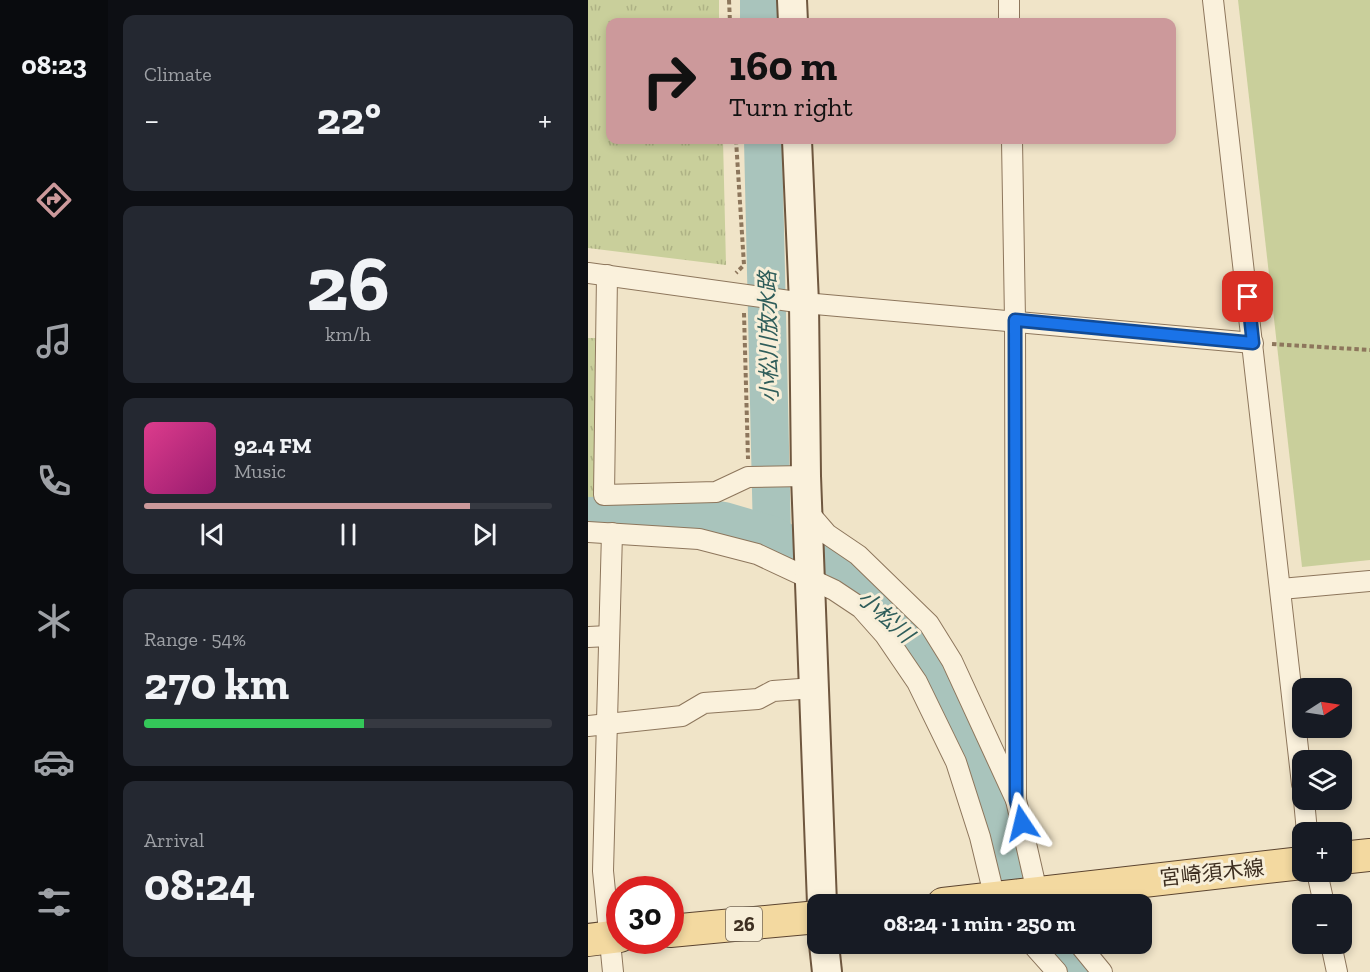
<!DOCTYPE html>
<html lang="en">
<head>
<meta charset="utf-8">
<style>
	body { margin:0; font-family:"Zilla Slab","Noto Sans JP",serif; background:#242831; color:#f1f3f6; height:100vh; display:flex; flex-direction:column; font-size:22px; white-space:nowrap }
	* { box-sizing:border-box; margin:0 }
	p { font-size:20px; color:#9ea1a6 }
	.icon { flex:none; width:33px; height:33px; fill:none; stroke:currentColor; stroke-width:2; stroke-linecap:round; stroke-linejoin:round }
	.map { position:relative; flex:1; overflow:hidden }
	.drawer { display:flex; flex-direction:column; gap:15px; padding:15px; background:#0d0f14; width:480px }
	.drawer>* { flex:none }
	.guide { position:absolute; left:18px; top:18px; width:570px; height:126px; border-radius:12px; box-shadow:0 3px 9px #0003; background:#cc999b; color:#111; overflow:hidden }
	.needle { width:39px; rotate:78deg }
	.tools { position:absolute; left:704px; top:678px; display:grid; gap:12px }
	.tools a { display:grid; place-items:center; width:60px; height:60px; border-radius:12px; background:#171b24; box-shadow:0 3px 9px #0003; font-size:30px }
	.speed { position:absolute; left:18px; top:876px; display:flex; gap:12px; font-size:30px; font-weight:700; text-align:center }
	.speed>* { display:grid; place-content:center; width:78px; height:78px; border-radius:50%; background:#171b24; box-shadow:0 3px 9px #0003; line-height:1 }
	.speed .limit { border:9px solid #d22; background:#fff; color:#111 }
	.pin { position:absolute; display:grid; place-items:center; width:51px; height:51px; color:#fff; margin:-26px; border-radius:12px; box-shadow:0 3px 9px #0006 }
	.me { position:absolute; width:66px; margin:-33px; rotate:350deg; stroke-linejoin:round; filter:drop-shadow(0 0 4px #0008) }
	.turn { display:flex; align-items:center; gap:21px; height:126px; padding:0 24px; font-size:27px }
	.turn .icon { width:78px; height:78px; stroke-width:2.5 }
	.turn b { display:block; font-size:42px; line-height:51px }
	.big { font-size:45px; font-weight:700; line-height:1.1 }
	.drawer .card { flex:1; display:flex; flex-direction:column; justify-content:center; gap:9px; min-width:0; padding:0 21px; border-radius:12px; background:#242831 }
	.drawer .dial { align-items:center; gap:0 }
	.dial b { font-size:78px; line-height:1 }
	.song { display:flex; align-items:center; gap:18px }
	.cover { width:72px; height:72px; border-radius:9px; background:linear-gradient(135deg,hsl(330 70% 55%),hsl(320 70% 35%)) }
	.played { height:6px; border-radius:3px; background:linear-gradient(90deg,#cc999b 80%,#363941 80%) }
	.keys { display:flex; justify-content:space-around; direction:ltr }
	.heat { display:flex; justify-content:space-between; align-items:center; font-size:33px; direction:ltr }
	.charge { height:9px; border-radius:4px; background:linear-gradient(90deg,#34c759 54%,#363941 0) }
	.trip { position:absolute; left:219px; top:894px; width:345px; height:60px; border-radius:12px; background:#171b24; box-shadow:0 3px 9px #0003; font-weight:700; line-height:60px; text-align:center }
	main { display:flex; flex:1; min-height:0 }
	.tabs { display:flex; flex-direction:column; width:108px; justify-content:space-around; align-items:center; background:#090b0e; color:#9ea1a6 }
	.tabs .icon { width:42px; height:42px }
	.tabs .selected { color:#cc999b }
	.tabs b { font-size:27px; color:#f1f3f6 }
	.map>svg:first-child { display:block }
	.grass { fill:url(#grass-tufts) }
	.garden { fill:#c9cf9b }
	.lines { fill:none; stroke-linecap:round; stroke-linejoin:round }
	.river { stroke:#a9c4bc; stroke-width:38 }
	.street-casing { stroke:#8d765c; stroke-width:22 }
	.secondary-casing { stroke:#6f573f; stroke-width:32 }
	.primary-casing { stroke:#5b4430; stroke-width:34 }
	.path { stroke:#8d765c; stroke-width:4; stroke-dasharray:4.5 3; stroke-linecap:butt }
	.street { stroke:#faf1dc; stroke-width:20 }
	.secondary { stroke:#faf1dc; stroke-width:28 }
	.primary { stroke:#f3d9a0; stroke-width:32 }
	.route-casing { stroke:#114b97; stroke-width:15 }
	.route { stroke:#1a73e8; stroke-width:10 }
	.labels { text-anchor:middle; stroke-width:6; stroke-linejoin:round; paint-order:stroke }
	.shield { fill:#f7eed8; stroke:#756857; stroke-width:1.5 }
	.shield-label { font-size:20px; font-weight:bold; fill:#3d2e20 }
	.street-label { font-size:21px; fill:#3d2e20; stroke:#f7eed8 }
	.water-label { font-size:22px; font-style:italic; fill:#2f5d5a; stroke:#f7eed8 }
</style>
</head>
<body>
<main>
<nav class="tabs">
<b>08:23</b>
<svg class="icon selected" aria-label="directions" viewBox="0 0 24 24"><path d="M12 3l9 9-9 9-9-9zM9 14v-3h6M13 9l2 2-2 2"/></svg>
<svg class="icon" aria-label="music" viewBox="0 0 24 24"><path d="M9 18V5l10-2v13"/><circle cx="6" cy="18" r="3"/><circle cx="16" cy="16" r="3"/></svg>
<svg class="icon" aria-label="phone" viewBox="0 0 24 24"><path d="M5 4h4l2 5-3 2q2 4 5 5l2-3 5 2v4C11 20 4 13 5 4z"/></svg>
<svg class="icon" aria-label="climate" viewBox="0 0 24 24"><path d="M12 3v18M4 7l16 10M4 17L20 7"/></svg>
<svg class="icon" aria-label="car" viewBox="0 0 24 24"><path d="M5 17H2v-5l4-1 3-4h7l3 4 3 1v5h-3M9 17h6M6 11h13"/><circle cx="7" cy="17" r="2"/><circle cx="17" cy="17" r="2"/></svg>
<svg class="icon" aria-label="filters" viewBox="0 0 24 24"><path d="M4 7h16M4 17h16"/><circle cx="9" cy="7" r="2"/><circle cx="15" cy="17" r="2"/></svg>
</nav>
<section class="drawer">
<div class="card"><p>Climate</p>
<div class="heat"><a>−</a><b class="big">22°</b><a>+</a></div>
</div>
<div class="card dial"><b>26</b><p>km/h</p></div>
<div class="card">
<div class="song"><i class="cover"></i><div><b>92.4 FM</b><p>Music</p></div></div>
<div class="played"></div>
<div class="keys"><svg class="icon" aria-label="previous" viewBox="0 0 24 24"><path d="M18 5L8 12l10 7zM5 5v14"/></svg><svg class="icon" aria-label="pause" viewBox="0 0 24 24"><path d="M8 5v14M16 5v14"/></svg><svg class="icon" aria-label="next" viewBox="0 0 24 24"><path d="M6 5l10 7-10 7zM19 5v14"/></svg></div>
</div>
<div class="card"><p>Range · 54%</p><b class="big">270 km</b><div class="charge"></div></div>
<div class="card"><p>Arrival</p><b class="big">08:24</b></div>
</section>
<div class="map">
<svg width="782" height="972" viewBox="0 0 782 972">
	<defs>
		<pattern id="grass-tufts" width="24" height="20" patternUnits="userSpaceOnUse" patternTransform="scale(1.5)"><rect width="24" height="20" fill="#c9cf9b"/><path d="M3 7l-1-3M5 7V3M7 7l1-3M15 17l-1-3M17 17v-4M19 17l1-3" fill="none" stroke="#aeb285"/></pattern>
	</defs>
	<rect width="100%" height="100%" fill="#f0e4c8"/>
	<g class="grass">
		<path d="M0,0H131V22H22V140H135L138,265L0,248Z"/>
		<path d="M0,338H10L6,503L0,502Z"/>
	</g>
	<path class="garden" d="M650,0H782V560L714,567Z"/>
	<g class="lines">
		<g class="river">
			<path d="M171,0V22"/>
			<path d="M175,140L184,535"/>
			<path d="M0,516L99,515L136,521L184,535L246,570L275,593L327,639L361,691L410,839L442,904"/>
			<path d="M469,944L495,972"/>
		</g>
		<g class="street-casing">
			<g id="street">
				<path d="M421,0V22"/>
				<path d="M625,0L714,784"/>
				<path d="M424,140L427,320L428,800"/>
				<path d="M0,273L216,303L665,343"/>
				<path d="M19,275L16,495L128,492L160,477L218,476"/>
				<path d="M220,512L239,534L270,555L341,624L364,661L428,800L449,892L456,900"/>
				<path d="M0,532L111,539L169,554L246,590L273,608L297,635L329,682L368,762L392,837L407,899L411,904"/>
				<path d="M24,533L15,871L25,972"/>
				<path d="M693,589L782,581"/>
				<path d="M0,637L21,636"/>
				<path d="M0,726L94,716L116,703L170,699L185,691L226,688"/>
				<path d="M716,800L719,832"/>
				<path d="M729,872L736,904"/>
				<path d="M444,944L469,972"/>
				<path d="M491,944L514,972"/>
				<path d="M743,944L749,972"/>
			</g>
		</g>
		<g class="secondary-casing">
			<g id="secondary">
				<path d="M204,0L205,22"/>
				<path d="M209,140L216,303L218,476L234,904"/>
				<path d="M236,944L239,972"/>
			</g>
		</g>
		<g class="primary-casing">
			<g id="primary">
				<path d="M753,858L782,855"/>
				<path d="M355,904L714,863"/>
				<path d="M82,931L230,917"/>
				<path d="M0,940L32,936"/>
			</g>
		</g>
		<g class="path">
			<path d="M141,0L142,22"/>
			<path d="M148,140L156,265L148,273"/>
			<path d="M156,313L160,459"/>
			<path d="M684,344L782,350"/>
		</g>
		<use href="#street" class="street"/>
		<use href="#secondary" class="secondary"/>
		<use href="#primary" class="primary"/>
	</g>
	<g class="lines">
		<g class="route-casing">
			<path id="route" d="M434,823L428,800L427,320L665,343L660,297"/>
		</g>
		<use href="#route" class="route"/>
	</g>
	<g class="labels">
		<rect class="shield" x="138" y="907" width="36" height="34" rx="4.5"/>
		<g class="shield-label">
			<text x="156" y="931">26</text>
		</g>
		<g class="street-label">
			<text transform="translate(624 873) rotate(-6)" y="7">宮崎須木線</text>
		</g>
		<g class="water-label">
			<text transform="translate(180 337) rotate(-91)" y="8">小松川放水路</text>
			<text transform="translate(298 616) rotate(42)" y="8">小松川</text>
		</g>
	</g>
</svg>
<div class="tools">
<a><svg class="needle" viewBox="-14 -14 28 28"><path d="M0-13l5 13h-10z" fill="#e53935"/><path d="M0 13l5-13h-10z" fill="#9ea1a6"/></svg></a>
<a><svg class="icon" aria-label="layers" viewBox="0 0 24 24"><path d="M12 4l9 5-9 5-9-5zM3 14l9 5 9-5"/></svg></a>
<a>+</a>
<a>−</a>
</div>
<div class="speed"><div class="limit">30</div></div>
<div class="pin" style="left:660px;top:297px;background:#d93025"><svg class="icon" aria-label="arrive" viewBox="0 0 24 24"><path d="M6 21V4h12l-3 4 3 4H6"/></svg></div>
<svg class="me" style="left:434px;top:823px" viewBox="-20 -20 40 40"><path d="M0-17L14 15 0 8-14 15z" fill="#1a73e8" stroke="#fff" stroke-width="4"/></svg>
<div class="trip">08:24 · 1 min · 250 m</div>
<div class="guide">
<div class="turn"><svg class="icon" aria-label="right" viewBox="0 0 24 24"><path d="M7 20v-9h11M14 6l5 5-5 5"/></svg><div><b>160 m</b>Turn right</div></div>
</div>
</div>
</main>
</body>
</html>
